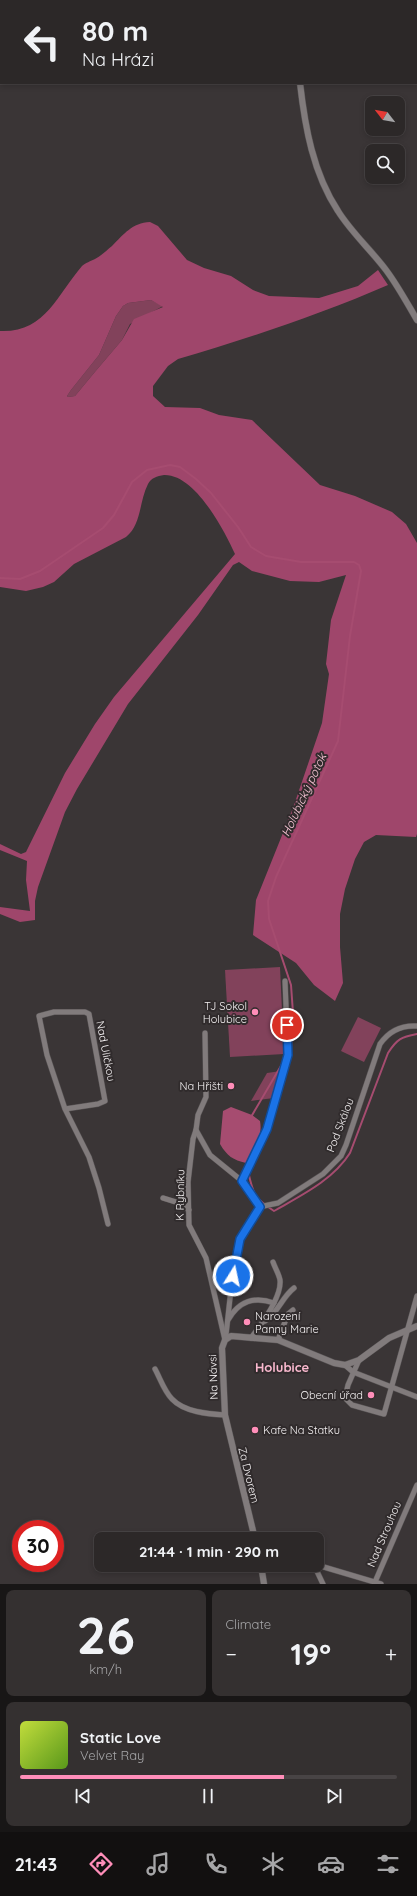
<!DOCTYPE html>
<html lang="en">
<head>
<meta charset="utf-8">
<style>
	body { margin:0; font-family:Quicksand,sans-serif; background:#343030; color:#f1f3f6; height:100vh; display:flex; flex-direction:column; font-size:15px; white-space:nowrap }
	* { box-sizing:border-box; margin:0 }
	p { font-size:13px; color:#a6a6a8 }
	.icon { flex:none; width:22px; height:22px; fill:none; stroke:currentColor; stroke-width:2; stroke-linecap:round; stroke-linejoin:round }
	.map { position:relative; height:1584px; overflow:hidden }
	.details { display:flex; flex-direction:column; gap:6px; padding:6px; background:#181616; flex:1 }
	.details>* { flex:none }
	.hud { position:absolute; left:0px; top:0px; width:417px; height:84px; box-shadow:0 2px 6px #0003,0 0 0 1px #484445; background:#2c2828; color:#f1f3f6; overflow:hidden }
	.needle { width:26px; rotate:301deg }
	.fabs { position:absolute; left:365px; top:96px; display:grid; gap:8px }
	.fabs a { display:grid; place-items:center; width:40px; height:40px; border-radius:8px; background:#2c2828; box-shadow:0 2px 6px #0003,0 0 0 1px #484445; font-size:20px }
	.speed { position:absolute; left:12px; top:1520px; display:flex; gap:8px; font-size:20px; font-weight:700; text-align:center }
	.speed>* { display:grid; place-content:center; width:52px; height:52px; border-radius:50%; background:#2c2828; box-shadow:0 2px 6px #0003,0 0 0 1px #484445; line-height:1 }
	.speed .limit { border:6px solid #d22; background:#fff; color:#111 }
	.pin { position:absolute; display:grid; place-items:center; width:34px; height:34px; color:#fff; margin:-17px; border:2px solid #fff; border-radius:50%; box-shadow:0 1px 4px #0007 }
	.me { position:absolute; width:44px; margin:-22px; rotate:10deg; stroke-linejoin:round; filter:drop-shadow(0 0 3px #0008) }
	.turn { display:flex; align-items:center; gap:14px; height:84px; padding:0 16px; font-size:18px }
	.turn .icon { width:52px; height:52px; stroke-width:2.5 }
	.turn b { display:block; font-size:28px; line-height:34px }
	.big { font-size:30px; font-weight:700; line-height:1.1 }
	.details .tile { flex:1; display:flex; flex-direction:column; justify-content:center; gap:6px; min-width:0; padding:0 14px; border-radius:8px; background:#343030 }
	.details .dial { align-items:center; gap:0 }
	.dial b { font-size:52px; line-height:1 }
	.song { display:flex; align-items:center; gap:12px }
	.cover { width:48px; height:48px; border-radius:6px; background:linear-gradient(135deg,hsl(70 70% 55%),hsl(90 70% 35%)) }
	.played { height:4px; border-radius:2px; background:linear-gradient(90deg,#ff8eb9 70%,#484445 70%) }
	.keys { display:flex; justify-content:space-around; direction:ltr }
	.heat { display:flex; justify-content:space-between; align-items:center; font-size:22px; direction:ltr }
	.details .tiles { flex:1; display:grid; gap:6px; grid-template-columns:1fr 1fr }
	.tile:last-child { grid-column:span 2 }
	.trip { position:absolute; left:94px; top:1532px; width:230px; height:40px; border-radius:8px; background:#2c2828; box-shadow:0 2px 6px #0003,0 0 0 1px #484445; font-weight:700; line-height:40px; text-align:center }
	.tabs { display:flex; height:64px; justify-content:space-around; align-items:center; background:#121010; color:#a6a6a8 }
	.tabs .icon { width:28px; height:28px }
	.tabs .current { color:#ff8eb9 }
	.tabs b { font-size:18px; color:#f1f3f6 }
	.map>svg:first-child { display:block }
	.green { fill:#82425b }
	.forest { fill:#9f466b; fill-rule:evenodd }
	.water { fill:#a64c70 }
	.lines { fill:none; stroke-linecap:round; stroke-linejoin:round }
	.stream { stroke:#a64c70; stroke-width:2 }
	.minor-casing { stroke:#585455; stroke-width:6 }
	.tertiary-casing { stroke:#585455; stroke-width:7 }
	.minor { stroke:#817b7c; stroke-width:5 }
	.tertiary { stroke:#817b7c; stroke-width:6 }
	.route-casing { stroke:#114b97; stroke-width:10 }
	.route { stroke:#1a73e8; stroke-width:7 }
	.poi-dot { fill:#ff8eb9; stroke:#302b2c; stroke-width:1.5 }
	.labels { text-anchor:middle; stroke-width:4; stroke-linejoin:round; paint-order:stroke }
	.poi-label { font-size:11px; fill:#f5f2f3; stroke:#302b2c; text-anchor:end }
	.street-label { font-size:11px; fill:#f5f2f3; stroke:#302b2c }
	.water-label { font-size:12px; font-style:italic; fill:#fecadb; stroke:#302b2c }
	.quarter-label { font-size:13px; font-weight:bold; fill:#fab9cf; stroke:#302b2c }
</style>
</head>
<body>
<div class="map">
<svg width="417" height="1584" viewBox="0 0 417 1584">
	<rect width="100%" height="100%" fill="#3a3536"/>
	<g class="green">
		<path d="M151,300L163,306L130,324L122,340L94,373L75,396L68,397L67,396L71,390L99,355L116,316L123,306L128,303Z"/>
		<path d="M280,967L284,1054L230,1057L225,970Z"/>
		<path d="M358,1017L381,1028L364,1062L341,1051Z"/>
		<path d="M281,1071L274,1098L251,1101L267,1073Z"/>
	</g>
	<path class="forest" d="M150,222L158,226L187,260L204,268L231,276L253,290L269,296L319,298L358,286L378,270L388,285C319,315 249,338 178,359L168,366L153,386V396L165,407L200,408L219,415L252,420L320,485L355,496L392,512L406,524L417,543V834L416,837L376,835L364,842L355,859L345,889L340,914V947L343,983L335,1001L314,985L296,963L253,935L256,900L293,808L322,723L329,674L326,664L331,620L346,575L319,582L290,581L252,571L239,562L233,565L198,615L128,704L77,789L65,812L38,887L35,901V920L20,922L0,914V907L30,911L26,880L27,861L0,850V844L21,854L26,852L65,773L95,724L114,697L235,554C224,530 195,474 164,475C157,476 151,478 148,484C139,501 142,524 126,537L74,564L54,582L43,587L26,591L0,587V331C45,333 57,295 82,266C85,263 91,261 95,259C101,256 107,250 112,246C124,234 132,223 150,222ZM151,300L163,307L134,319L122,340L94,373L75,396L68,397L67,396L71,390L99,355L116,316L123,306L128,303Z"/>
	<path class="water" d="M231,1107L252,1115L260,1121C263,1137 254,1149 246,1163C233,1160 227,1156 220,1144L223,1111Z"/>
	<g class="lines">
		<g class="stream">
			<path d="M0,578L20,579L40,571L103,528L114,515L132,482L147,470L170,465L180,467L196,479L211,493L238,527L251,547L266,556L301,562H354L359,565L361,571L350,636L338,741L276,877L268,901L269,919L291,985L293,1013L291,1048L289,1052"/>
			<path d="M251,1117L285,1059"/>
			<path d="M248,1171C253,1194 254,1198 274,1211C302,1195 333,1180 350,1153L388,1053C397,1039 401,1037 417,1034"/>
		</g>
		<g class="minor-casing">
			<g id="minor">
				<path d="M205,1033L206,1097L198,1115L196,1130L193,1139L188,1182L189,1225L206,1258L225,1340"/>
				<path d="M65,1109L98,1104L105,1101L89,1014L85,1012H54L39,1016L47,1055L65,1109L89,1157L99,1188L108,1224"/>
				<path d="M196,1130L210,1155L242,1181L259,1207"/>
				<path d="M242,1181L267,1129L288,1055L285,981"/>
				<path d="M163,1198L179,1203L189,1210"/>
				<path d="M259,1207L278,1203L323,1174L341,1156L346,1145L380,1044C389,1031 402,1025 417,1026"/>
				<path d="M228,1320C239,1301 254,1296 274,1303"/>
				<path d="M265,1321C278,1313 282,1297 294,1288"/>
				<path d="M226,1335L231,1289L240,1239L259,1207"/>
				<path d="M251,1338C261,1325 282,1297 280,1280C279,1274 275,1268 273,1262"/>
				<path d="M278,1340L288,1314L293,1310"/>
				<path d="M359,1360L348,1385L345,1398L352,1405L384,1414L417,1296"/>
				<path d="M345,1365L353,1372L417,1397"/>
				<path d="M155,1369C160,1378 164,1391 172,1399C184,1412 208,1414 225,1415"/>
				<path d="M314,1565L323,1584"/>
				<path d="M317,1565L381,1584"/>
				<path d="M375,1582L417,1485"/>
			</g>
		</g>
		<g class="tertiary-casing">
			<g id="tertiary">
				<path d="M288,0V1"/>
				<path d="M300,83C305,127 313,173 338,211C351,232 371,250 386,270C398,286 407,303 417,320"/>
				<path d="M255,1539L225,1415L222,1348L225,1340L231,1336L278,1340L334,1363L345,1365L359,1360L389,1338L417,1326"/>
				<path d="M261,1565L264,1584"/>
			</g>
		</g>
		<use href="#minor" class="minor"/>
		<use href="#tertiary" class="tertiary"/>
	</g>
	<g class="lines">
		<g class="route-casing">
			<path id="route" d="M233,1276L240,1239L260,1207L242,1181L267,1129L288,1055L287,1025"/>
		</g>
		<use href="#route" class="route"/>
	</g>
	<g class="poi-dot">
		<circle cx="255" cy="1012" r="4"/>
		<circle cx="231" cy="1086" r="4"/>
		<circle cx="247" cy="1322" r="4"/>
		<circle cx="371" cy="1395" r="4"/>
		<circle cx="255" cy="1430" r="4"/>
	</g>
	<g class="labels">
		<g class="poi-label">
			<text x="247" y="1010">TJ Sokol<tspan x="247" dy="13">Holubice</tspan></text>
			<text x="223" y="1090">Na Hřišti</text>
			<text x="255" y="1320" text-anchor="start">Narození<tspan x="255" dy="13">Panny Marie</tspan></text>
			<text x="363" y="1399">Obecní úřad</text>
			<text x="263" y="1434" text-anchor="start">Kafe Na Statku</text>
		</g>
		<g class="street-label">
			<text transform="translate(106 1051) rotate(79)" y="4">Nad Uličkou</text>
			<text transform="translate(340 1125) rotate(-69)" y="4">Pod Skálou</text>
			<text transform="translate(180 1195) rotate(-89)" y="4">K Rybníku</text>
			<text transform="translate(213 1377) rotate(-92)" y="4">Na Návsi</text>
			<text transform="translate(249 1475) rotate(76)" y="4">Za Dvorem</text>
			<text transform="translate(384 1534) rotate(-67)" y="4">Nad Strouhou</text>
		</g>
		<g class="water-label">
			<text transform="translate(304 795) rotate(-65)" y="4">Holubický potok</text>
		</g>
		<g class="quarter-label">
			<text x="282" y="1372">Holubice</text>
		</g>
	</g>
</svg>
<div class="fabs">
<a><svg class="needle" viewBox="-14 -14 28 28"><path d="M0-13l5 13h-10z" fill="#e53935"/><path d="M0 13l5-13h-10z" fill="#a6a6a8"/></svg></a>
<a><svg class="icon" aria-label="search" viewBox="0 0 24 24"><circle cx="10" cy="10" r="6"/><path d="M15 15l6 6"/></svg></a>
</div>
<div class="speed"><div class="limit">30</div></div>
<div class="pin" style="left:287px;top:1025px;background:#d93025"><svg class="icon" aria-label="arrive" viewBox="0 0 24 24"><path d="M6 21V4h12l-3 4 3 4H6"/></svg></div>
<svg class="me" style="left:233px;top:1276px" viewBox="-20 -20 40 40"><circle r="17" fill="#1a73e8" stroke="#fff" stroke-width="3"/><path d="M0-11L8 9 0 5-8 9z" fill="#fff"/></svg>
<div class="trip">21:44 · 1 min · 290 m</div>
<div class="hud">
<div class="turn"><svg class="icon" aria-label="left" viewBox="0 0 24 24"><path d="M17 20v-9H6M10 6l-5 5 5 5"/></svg><div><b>80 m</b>Na Hrázi</div></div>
</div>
</div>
<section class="details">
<div class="tiles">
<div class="tile dial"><b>26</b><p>km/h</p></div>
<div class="tile"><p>Climate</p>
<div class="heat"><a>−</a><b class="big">19°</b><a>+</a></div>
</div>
<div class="tile">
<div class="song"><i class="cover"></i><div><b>Static Love</b><p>Velvet Ray</p></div></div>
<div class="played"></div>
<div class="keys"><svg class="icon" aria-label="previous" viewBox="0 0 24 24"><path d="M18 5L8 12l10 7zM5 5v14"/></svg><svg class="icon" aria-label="pause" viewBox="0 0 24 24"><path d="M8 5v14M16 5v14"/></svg><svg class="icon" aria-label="next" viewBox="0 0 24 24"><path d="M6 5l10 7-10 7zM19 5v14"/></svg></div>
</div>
</div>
</section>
<nav class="tabs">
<b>21:43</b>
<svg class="icon current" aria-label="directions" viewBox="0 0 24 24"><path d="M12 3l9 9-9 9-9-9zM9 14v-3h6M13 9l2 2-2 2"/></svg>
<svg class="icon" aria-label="music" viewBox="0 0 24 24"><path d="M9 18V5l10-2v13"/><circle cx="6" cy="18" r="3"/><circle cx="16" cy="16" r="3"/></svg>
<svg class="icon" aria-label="phone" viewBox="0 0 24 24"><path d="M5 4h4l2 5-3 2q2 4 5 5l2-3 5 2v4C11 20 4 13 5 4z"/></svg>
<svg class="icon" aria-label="climate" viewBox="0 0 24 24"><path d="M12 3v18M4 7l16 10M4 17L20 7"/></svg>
<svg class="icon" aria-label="car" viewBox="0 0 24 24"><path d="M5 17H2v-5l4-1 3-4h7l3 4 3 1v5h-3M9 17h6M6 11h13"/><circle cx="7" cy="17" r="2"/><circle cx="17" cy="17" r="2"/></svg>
<svg class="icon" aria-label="filters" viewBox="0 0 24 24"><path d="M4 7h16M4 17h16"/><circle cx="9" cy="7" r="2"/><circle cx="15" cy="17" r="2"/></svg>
</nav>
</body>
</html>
